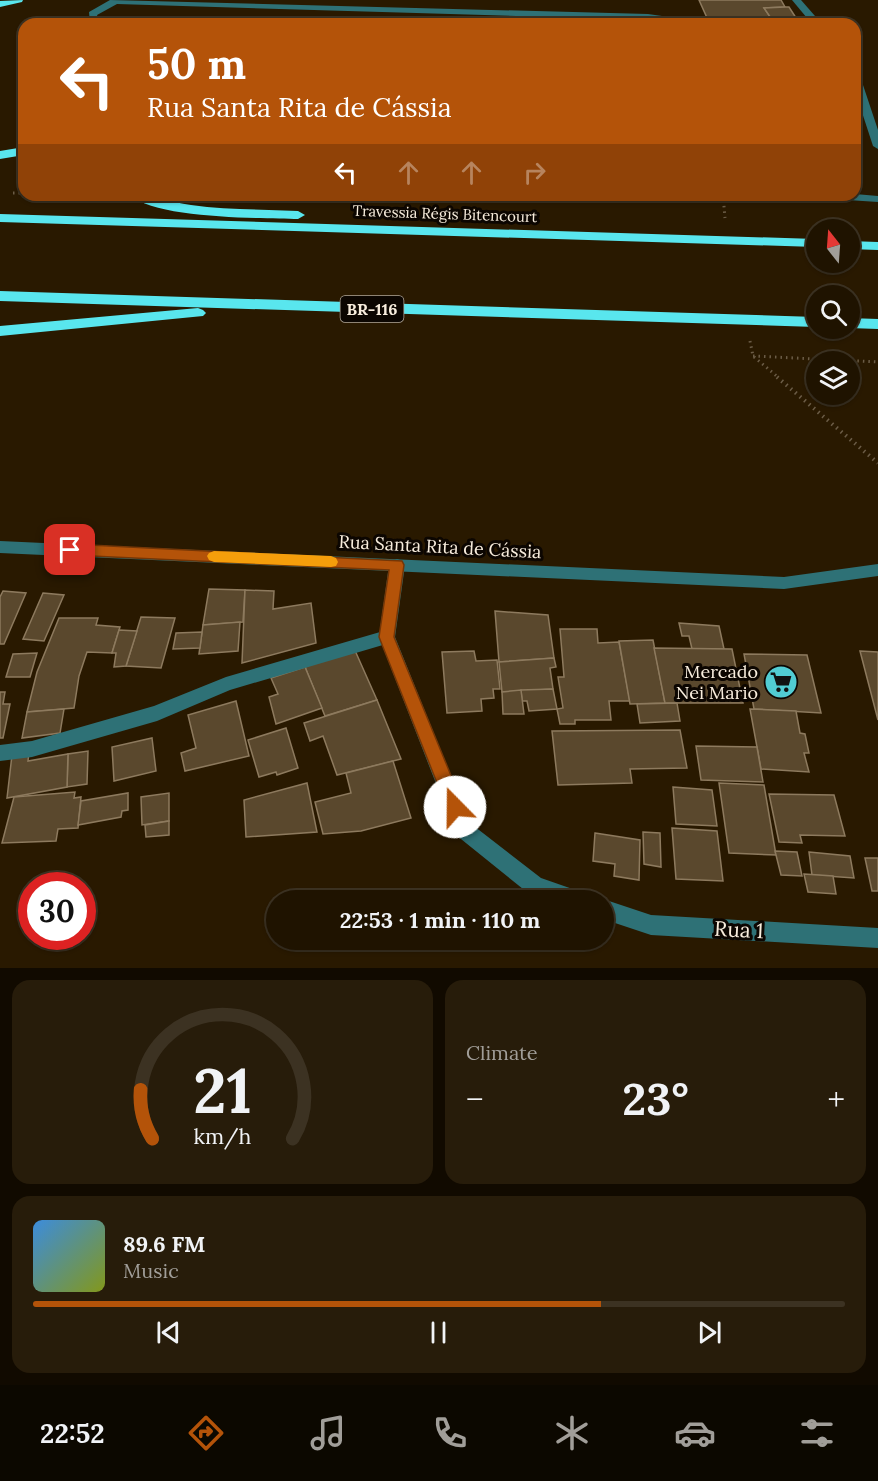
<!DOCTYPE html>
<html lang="en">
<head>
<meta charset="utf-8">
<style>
	body { margin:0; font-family:Lora,serif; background:#271c0a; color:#f1f3f6; height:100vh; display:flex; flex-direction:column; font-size:22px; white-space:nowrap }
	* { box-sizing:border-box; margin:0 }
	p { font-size:20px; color:#a19e99 }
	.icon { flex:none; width:33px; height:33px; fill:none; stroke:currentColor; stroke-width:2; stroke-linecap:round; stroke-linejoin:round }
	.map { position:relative; height:968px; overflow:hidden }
	.side { display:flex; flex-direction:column; gap:12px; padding:12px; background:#110a00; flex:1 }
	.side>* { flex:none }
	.banner { position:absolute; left:18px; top:18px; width:843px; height:183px; border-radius:18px; box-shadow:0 2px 4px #0004,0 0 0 2px #3c3222; background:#b45309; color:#fff; overflow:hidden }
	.needle { width:39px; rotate:343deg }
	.fabs { position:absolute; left:806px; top:219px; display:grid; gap:12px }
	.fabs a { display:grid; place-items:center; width:54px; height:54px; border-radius:50%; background:#1f1300; box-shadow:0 2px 4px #0004,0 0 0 2px #3c3222; font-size:30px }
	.speed { position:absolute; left:18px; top:872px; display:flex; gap:12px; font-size:30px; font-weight:700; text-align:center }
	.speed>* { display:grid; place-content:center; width:78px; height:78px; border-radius:50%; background:#1f1300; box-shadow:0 2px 4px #0004,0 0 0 2px #3c3222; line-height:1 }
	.speed .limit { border:9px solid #d22; background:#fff; color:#111 }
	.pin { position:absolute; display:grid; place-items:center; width:51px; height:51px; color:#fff; margin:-26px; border-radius:12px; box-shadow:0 3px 9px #0006 }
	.me { position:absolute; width:66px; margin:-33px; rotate:338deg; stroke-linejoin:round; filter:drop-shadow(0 0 4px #0008) }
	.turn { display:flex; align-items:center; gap:21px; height:126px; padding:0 30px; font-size:27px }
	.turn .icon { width:78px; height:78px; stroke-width:2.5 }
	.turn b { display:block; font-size:42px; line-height:51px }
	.lanes { display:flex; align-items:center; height:57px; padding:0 30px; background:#0003; justify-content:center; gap:30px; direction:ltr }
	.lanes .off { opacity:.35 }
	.big { font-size:45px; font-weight:800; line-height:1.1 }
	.side .widget { flex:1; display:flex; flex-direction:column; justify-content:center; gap:9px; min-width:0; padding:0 21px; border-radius:18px; background:#271c0a }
	.side .dial { align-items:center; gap:0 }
	.dial svg { height:156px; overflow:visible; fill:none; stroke:#3c3222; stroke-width:7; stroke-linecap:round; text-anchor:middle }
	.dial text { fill:#f1f3f6; stroke:none }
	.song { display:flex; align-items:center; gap:18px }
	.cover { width:72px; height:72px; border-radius:9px; background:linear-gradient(135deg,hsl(210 70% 55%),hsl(70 70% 35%)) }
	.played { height:6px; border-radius:3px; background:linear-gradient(90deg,#b45309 70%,#3c3222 70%) }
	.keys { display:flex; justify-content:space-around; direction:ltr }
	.heat { display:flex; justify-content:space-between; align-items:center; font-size:33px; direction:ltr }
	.side .tiles { flex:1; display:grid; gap:12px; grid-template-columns:1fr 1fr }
	.widget:last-child { grid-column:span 2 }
	.trip { position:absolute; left:266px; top:890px; width:348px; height:60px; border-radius:30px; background:#1f1300; box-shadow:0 2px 4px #0004,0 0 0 2px #3c3222; font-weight:800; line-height:60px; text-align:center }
	.menu { display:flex; height:96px; justify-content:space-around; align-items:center; background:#0c0800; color:#a19e99 }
	.menu .icon { width:42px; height:42px }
	.menu .on { color:#b45309 }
	.menu b { font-size:27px; color:#f1f3f6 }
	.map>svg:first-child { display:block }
	.building { fill:#5a482d; stroke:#8d7a5e; stroke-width:1.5 }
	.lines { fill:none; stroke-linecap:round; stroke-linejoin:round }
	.path-far1 { stroke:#6b5c46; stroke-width:3; stroke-dasharray:1.5 4; stroke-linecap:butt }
	.path { stroke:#6b5c46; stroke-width:4; stroke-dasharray:1.5 4.5; stroke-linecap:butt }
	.service { fill:#2e7176; fill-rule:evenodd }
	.minor { fill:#2e7176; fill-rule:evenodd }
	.tertiary { fill:#2e7176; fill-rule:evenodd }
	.motorway { fill:#59e6ee; fill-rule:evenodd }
	.route { fill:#b45309; stroke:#753606; stroke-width:1.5 }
	.slow { fill:#f59e0b }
	.labels { text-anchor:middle; stroke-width:6; stroke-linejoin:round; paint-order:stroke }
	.far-street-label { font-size:15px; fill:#f8eddd; stroke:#0c0601 }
	.shield { fill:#0c0601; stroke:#b1a89b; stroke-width:1.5 }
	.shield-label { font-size:16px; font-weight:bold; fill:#f8eddd }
	.street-label { font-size:18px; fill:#f8eddd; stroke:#0c0601 }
	.poi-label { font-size:18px; fill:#f8eddd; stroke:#0c0601; text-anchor:end }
	.near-street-label { font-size:21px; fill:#f8eddd; stroke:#0c0601 }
</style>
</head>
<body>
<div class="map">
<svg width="878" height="968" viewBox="0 0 878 968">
	<rect width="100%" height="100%" fill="#291900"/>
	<g class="building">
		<path d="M699,0H781L785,7L764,8L775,24H737L708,20Z"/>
		<path d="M785,7H789L800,24H775L764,8Z"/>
		<path d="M330,19H355L353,24H329Z"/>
		<path d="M209,589L245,590L243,622L203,625Z"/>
		<path d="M245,590L274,591L273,609L311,603L316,643L242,663Z"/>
		<path d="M3,591L26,593L4,644H0V597Z"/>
		<path d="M43,593L64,595L44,641L23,639Z"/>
		<path d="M495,611L548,615L554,658L499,662Z"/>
		<path d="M141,617L175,618L161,668L126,666Z"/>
		<path d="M59,618H98L96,625L120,627L112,653L87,652L79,676L74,708L27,712L37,672Z"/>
		<path d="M240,622L238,651L199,654L203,625Z"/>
		<path d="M679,623L719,626L724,649H692L689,636H682Z"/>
		<path d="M560,629H597L598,643L619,642L630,701H609L611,720H575V724H560L557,709L563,708L558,677H564Z"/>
		<path d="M119,630L137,631L126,666L114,667L116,653H112Z"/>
		<path d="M202,632L200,648L173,649L176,633Z"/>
		<path d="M653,640L665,703L630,704L619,641Z"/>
		<path d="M353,646L377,700L325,716L305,667Z"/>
		<path d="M654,648L732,649L743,703H665Z"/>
		<path d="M474,651L476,661L497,660L500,689H493L494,698L481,699L482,711L447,713L442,652Z"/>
		<path d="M860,651L878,652V720Z"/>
		<path d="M37,653L30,677H6L13,654Z"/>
		<path d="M744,654L807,655L821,713L754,709Z"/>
		<path d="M554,658L556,667L550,668L553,689L502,692L499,662Z"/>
		<path d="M305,667L322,708L276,724L269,697L278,694L271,678Z"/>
		<path d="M553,689L557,709L529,711L527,701H522L521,690Z"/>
		<path d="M521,690L524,714H503L502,692Z"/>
		<path d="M0,692H5L3,704H10L3,738H0Z"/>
		<path d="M377,700L401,759L337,775L323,736L310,741L304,723Z"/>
		<path d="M236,701L249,756L185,771L181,753L196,748L188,715Z"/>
		<path d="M677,703L680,721L640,723L637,704Z"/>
		<path d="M64,709L60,733L22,738L27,712Z"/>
		<path d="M750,709L796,711L800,733L805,734L809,753H804L809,772L761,769Z"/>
		<path d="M286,728L298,768L277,775L276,772L259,777L248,740Z"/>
		<path d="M680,730L687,768L630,769L632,783L558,785L552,731Z"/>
		<path d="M152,738L156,771L114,781L112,747Z"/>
		<path d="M696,746L757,747L763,782L701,780Z"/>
		<path d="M88,751L87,784L67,787L68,754Z"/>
		<path d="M29,752L28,761L68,754L67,787L7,798L12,755Z"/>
		<path d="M393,761L411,818L361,831L323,834L315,802L351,793L346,773Z"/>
		<path d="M307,783L317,832L246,837L244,800Z"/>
		<path d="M719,783L764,785L776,855L729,853Z"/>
		<path d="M673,787L712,790L717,826L676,824Z"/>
		<path d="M75,792L74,798L81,797L78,828L58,829L56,841L2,843L14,797Z"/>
		<path d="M128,793V810L122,811L121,817L78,825L81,801Z"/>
		<path d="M169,793V821L142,825L141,797Z"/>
		<path d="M769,794L834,795L845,836L800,835L802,843L779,842Z"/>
		<path d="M169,821V835L146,837L145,825Z"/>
		<path d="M672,828L717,831L723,881L676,879Z"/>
		<path d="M643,832L660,833L661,867L644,864Z"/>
		<path d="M595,833L640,840L639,880L614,876L615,864L593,861Z"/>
		<path d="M775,851L797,852L802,876L781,875Z"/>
		<path d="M809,852L850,856L854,878L812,875Z"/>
		<path d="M865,858H878V891H872Z"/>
		<path d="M804,874L833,876L836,894L808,892Z"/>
	</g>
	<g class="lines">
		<g class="path-far1">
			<path d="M13,193H24"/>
			<path d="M723,195L725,218"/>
			<path d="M750,341L753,356L779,378"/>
			<path d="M753,356L878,362"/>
		</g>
		<path class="path" d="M777,377L878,463"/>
		<path class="service" d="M387,630L393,632L395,637L393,642L230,690L157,721L32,757L0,761V745L32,741L154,706L226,677Z"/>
		<g class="minor">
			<path d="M110,0L648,14L697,21L702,24H678L648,20L117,4L97,15L100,24H90L89,12Z"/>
			<path d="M792,0H801L822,24H812Z"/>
			<path d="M855,73L860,76L878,130V149L873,146L855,91Z"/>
			<path d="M397,559L403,561L405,565L395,637L470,823L541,878L584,893L587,900H548L528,893L456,835L379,637L389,565L391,561Z"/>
			<path d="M603,899L651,915L878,928V948L651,935L603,919V900H601Z"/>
		</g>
		<g class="tertiary">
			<path d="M855,194L878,196V202L817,198L811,195Z"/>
			<path d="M0,541L784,577L878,564V576L784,589L0,553Z"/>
		</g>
		<g class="motorway">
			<path d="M23,0L22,2L0,7V1Z"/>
			<path d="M24,147V155L0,159V151Z"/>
			<path d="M131,195C152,195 170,202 191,205C226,210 262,209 298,211L305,215L298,219C264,218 154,219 131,195Z"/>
			<path d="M0,214L816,239V247L0,222Z"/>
			<path d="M849,241L878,242V250L849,249Z"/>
			<path d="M0,291L816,317V327L0,301Z"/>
			<path d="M198,308L203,310L206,313L203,316L0,336V326Z"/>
			<path d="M849,318L878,319V329L849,328Z"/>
		</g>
	</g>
	<path class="route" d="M70,544L402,561L404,565L394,637L464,807L461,813L455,815L449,813L379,637L389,570L70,555L63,550Z"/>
	<path class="slow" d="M214,551L331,556L336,558L338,562L336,566L331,567L214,562L209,560L207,556L209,553Z"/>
	<defs>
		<g id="supermarket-disc" transform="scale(1.725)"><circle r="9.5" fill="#51ccd3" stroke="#0c0601"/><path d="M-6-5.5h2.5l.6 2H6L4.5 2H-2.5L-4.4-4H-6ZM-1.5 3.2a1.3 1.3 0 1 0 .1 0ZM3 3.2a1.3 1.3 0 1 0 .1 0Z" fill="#111"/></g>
	</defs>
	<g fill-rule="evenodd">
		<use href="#supermarket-disc" x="781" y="682"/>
	</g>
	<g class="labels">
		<g class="far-street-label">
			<text transform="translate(445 214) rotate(2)" y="5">Travessia Régis Bitencourt</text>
		</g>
		<rect class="shield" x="340.5" y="296" width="63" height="26" rx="4.5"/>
		<g class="shield-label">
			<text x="372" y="315">BR-116</text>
		</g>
		<g class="street-label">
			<text transform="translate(440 547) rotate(3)" y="6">Rua Santa Rita de Cássia</text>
		</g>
		<g class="poi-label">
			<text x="758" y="678">Mercado<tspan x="758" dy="21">Nei Mario</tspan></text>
		</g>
		<g class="near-street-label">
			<text transform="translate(739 930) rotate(3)" y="7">Rua 1</text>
		</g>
	</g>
</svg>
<div class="fabs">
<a><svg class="needle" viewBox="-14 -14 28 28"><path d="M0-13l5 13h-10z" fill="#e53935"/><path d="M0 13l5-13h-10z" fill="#a19e99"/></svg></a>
<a><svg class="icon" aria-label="search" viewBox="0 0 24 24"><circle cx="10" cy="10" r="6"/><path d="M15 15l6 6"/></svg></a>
<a><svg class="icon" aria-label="layers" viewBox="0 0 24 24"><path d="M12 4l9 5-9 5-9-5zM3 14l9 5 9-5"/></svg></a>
</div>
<div class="speed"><div class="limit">30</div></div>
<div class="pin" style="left:70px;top:550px;background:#d93025"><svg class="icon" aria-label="arrive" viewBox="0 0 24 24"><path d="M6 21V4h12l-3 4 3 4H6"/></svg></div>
<svg class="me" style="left:455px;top:807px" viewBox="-20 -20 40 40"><circle r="19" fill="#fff"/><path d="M0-13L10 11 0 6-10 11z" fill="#b45309"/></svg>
<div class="trip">22:53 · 1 min · 110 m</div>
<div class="banner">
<div class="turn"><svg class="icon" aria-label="left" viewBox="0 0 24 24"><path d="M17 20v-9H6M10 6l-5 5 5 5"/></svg><div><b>50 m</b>Rua Santa Rita de Cássia</div></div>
<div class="lanes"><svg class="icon" aria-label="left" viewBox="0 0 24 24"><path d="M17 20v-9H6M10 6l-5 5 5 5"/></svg><svg class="icon off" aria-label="ahead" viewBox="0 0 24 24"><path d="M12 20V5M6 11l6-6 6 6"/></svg><svg class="icon off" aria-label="ahead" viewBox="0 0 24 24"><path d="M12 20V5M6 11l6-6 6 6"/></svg><svg class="icon off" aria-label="right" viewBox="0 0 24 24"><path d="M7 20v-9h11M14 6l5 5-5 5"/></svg></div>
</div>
</div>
<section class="side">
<div class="tiles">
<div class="widget dial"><svg viewBox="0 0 100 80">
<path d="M14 69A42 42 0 1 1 86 69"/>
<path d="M14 69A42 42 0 0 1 8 44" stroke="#b45309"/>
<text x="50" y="56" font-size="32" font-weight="700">21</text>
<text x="50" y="72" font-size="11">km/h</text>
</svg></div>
<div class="widget"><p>Climate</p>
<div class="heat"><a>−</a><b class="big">23°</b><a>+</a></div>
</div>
<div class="widget">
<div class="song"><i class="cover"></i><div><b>89.6 FM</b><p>Music</p></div></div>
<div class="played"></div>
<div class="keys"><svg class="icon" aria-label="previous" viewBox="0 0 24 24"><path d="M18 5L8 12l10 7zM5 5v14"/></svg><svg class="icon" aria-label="pause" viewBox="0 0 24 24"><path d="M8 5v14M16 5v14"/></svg><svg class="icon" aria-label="next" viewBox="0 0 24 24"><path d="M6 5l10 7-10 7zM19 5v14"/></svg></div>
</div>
</div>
</section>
<nav class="menu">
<b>22:52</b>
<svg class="icon on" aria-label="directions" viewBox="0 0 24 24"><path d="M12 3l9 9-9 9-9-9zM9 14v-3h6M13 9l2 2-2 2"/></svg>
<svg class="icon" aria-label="music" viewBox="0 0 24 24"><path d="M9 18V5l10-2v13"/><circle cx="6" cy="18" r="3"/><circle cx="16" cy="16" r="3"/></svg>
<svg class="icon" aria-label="phone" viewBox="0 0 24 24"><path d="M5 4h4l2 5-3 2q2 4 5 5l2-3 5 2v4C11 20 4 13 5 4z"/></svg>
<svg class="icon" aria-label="climate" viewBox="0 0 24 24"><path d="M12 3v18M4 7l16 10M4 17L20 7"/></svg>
<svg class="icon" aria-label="car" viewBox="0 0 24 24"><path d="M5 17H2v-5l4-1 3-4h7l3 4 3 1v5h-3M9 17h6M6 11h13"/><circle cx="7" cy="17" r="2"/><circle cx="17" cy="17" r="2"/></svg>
<svg class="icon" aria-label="filters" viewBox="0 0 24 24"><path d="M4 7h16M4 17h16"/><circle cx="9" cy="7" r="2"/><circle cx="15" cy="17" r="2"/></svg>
</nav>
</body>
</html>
